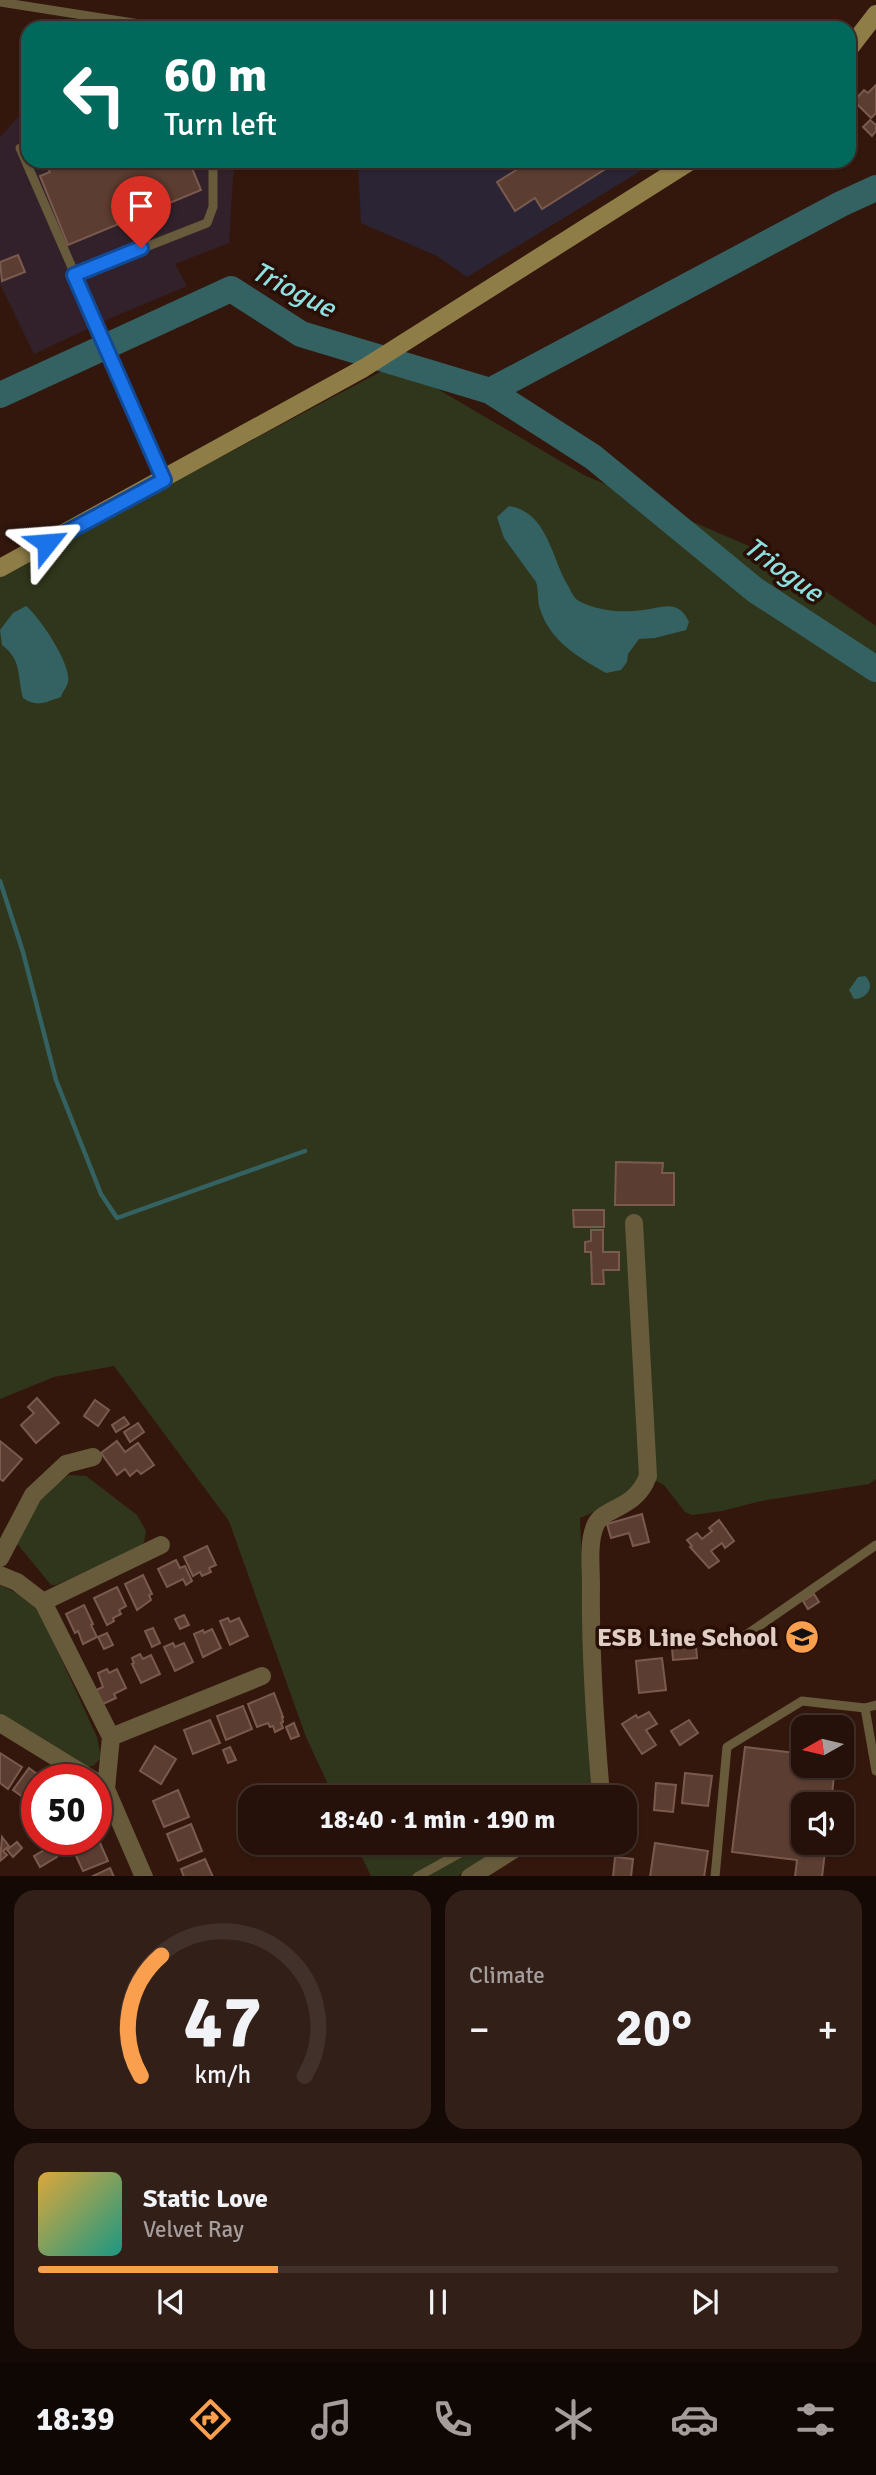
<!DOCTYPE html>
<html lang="en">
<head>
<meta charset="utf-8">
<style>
	body { margin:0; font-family:Signika,sans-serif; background:#321f18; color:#f1f3f6; height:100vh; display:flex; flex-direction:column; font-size:26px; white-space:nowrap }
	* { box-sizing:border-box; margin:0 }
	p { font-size:23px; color:#a49d9c }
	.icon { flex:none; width:38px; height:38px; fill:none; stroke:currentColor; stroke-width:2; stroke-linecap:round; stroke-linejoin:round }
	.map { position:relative; height:1876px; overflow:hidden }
	.sheet { display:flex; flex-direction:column; gap:14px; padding:14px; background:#150906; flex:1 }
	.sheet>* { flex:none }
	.banner { position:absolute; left:21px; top:21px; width:835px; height:147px; border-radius:21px; box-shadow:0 2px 5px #0004,0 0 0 2px #42312b; background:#00695c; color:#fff; overflow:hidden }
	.needle { width:46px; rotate:262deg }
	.controls { position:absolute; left:791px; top:1715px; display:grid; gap:14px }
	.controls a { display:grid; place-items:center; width:63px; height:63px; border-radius:14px; background:#26110a; box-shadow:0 2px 5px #0004,0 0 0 2px #42312b; font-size:35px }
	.speed { position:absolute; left:21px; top:1764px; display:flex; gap:14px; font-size:35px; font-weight:700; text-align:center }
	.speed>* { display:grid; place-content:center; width:91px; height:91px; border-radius:50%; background:#26110a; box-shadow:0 2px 5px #0004,0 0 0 2px #42312b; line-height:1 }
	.speed .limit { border:10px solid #d22; background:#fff; color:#111 }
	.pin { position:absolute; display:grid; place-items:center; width:60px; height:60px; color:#fff; margin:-72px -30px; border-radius:50% 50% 50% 0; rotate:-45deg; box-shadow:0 0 7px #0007 }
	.pin .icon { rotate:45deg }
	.me { position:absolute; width:77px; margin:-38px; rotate:62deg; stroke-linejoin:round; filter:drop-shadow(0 0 5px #0008) }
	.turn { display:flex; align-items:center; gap:24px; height:147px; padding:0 28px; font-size:32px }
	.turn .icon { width:91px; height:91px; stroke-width:2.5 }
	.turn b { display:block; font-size:49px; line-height:60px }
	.big { font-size:52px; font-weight:700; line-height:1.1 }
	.sheet .widget { flex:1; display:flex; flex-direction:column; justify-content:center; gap:10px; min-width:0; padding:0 24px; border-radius:21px; background:#321f18 }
	.sheet .dial { align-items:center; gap:0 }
	.dial svg { height:182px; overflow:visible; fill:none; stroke:#42312b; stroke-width:7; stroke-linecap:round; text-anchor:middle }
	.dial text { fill:#f1f3f6; stroke:none }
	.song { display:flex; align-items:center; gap:21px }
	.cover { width:84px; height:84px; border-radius:10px; background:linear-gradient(135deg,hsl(40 70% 55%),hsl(170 70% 35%)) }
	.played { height:7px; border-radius:4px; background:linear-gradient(90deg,#fa9f4e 30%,#42312b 30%) }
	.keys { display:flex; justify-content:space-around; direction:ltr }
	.heat { display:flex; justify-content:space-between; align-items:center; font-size:38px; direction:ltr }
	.sheet .tiles { flex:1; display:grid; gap:14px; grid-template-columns:1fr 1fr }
	.widget:last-child { grid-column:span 2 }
	.trip { position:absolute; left:238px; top:1785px; width:399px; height:70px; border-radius:21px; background:#26110a; box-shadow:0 2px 5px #0004,0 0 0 2px #42312b; font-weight:700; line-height:70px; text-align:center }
	.menu { display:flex; height:112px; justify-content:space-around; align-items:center; background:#0f0704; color:#a49d9c }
	.menu .icon { width:49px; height:49px }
	.menu .active { color:#fa9f4e }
	.menu b { font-size:32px; color:#f1f3f6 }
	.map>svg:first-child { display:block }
	.commercial { fill:#2a2434 }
	.industrial { fill:#32212a }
	.green { fill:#30361b }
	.water { fill:#346161 }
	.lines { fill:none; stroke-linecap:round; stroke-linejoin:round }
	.stream { stroke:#346161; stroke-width:4.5 }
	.river { stroke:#346161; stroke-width:26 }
	.building { fill:#5c3d31; stroke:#7b5a4e; stroke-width:2 }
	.service { stroke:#675b3b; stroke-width:9 }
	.minor { stroke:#675b3b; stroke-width:18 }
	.secondary { stroke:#8f7d48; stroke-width:18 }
	.route-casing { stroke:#114b97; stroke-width:18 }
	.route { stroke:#1a73e8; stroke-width:12 }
	.labels { text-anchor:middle; stroke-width:7; stroke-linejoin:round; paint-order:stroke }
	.poi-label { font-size:26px; font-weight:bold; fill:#e0cdc5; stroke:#280e05; text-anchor:end }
	.water-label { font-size:28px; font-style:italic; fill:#8edfe0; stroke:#280e05 }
</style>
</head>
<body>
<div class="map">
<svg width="876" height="1877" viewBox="0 0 876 1877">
	<rect width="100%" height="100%" fill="#33170d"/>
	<path class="commercial" d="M358,161H657L467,277L437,256L361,223Z"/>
	<path class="industrial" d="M28,106V161H236L233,177L229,243L175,264L187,286L111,318L34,354L0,284V137Z"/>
	<g class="green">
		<path d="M395,364L584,475L777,558L876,626V1479L869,1484L761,1501L722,1511L692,1515L685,1512L664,1485L656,1481H639L621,1500L580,1518L591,1784L571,1797H334L306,1737L229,1521L114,1366L54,1377L0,1399V575Z"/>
		<path d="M69,1475L86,1476L137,1515L146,1531L144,1543L131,1552L56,1585H51L15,1541L36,1499Z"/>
		<path d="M0,1585L33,1601L42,1617L97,1737L101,1758L93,1766L85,1767L0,1716Z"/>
		<path d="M355,1843H506L457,1877L371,1876Z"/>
	</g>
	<g class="water">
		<path d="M509,506C547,512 551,556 567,584C571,590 573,598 579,601C598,611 622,613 643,610C662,608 678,598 689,622L686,630L655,638L639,639L628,654L627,662L621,670L606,673C578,657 550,641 540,609C537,600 539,591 536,582L504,538L497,517Z"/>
		<path d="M26,606C39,616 72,665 68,682C67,687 62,692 61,697C46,702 37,708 23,698C17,675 22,660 2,645L0,630L13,613Z"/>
		<path d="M865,976C876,986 867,999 854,999L849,990L858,977Z"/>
	</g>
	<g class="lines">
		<path class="stream" d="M0,881L23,952L56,1080L101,1194L117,1218L305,1151"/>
		<g class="river">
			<path d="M490,391L841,204L876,188"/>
			<path d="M0,395L231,289L301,334L490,391L593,457L755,590L876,669"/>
		</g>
	</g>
	<g class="building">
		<path d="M876,85V113L871,118L854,101L864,90L868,93Z"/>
		<path d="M870,120L876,125V131L872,136L863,127Z"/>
		<path d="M45,161H189L201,190L68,245L40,176L50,172Z"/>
		<path d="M524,161H618L542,209L535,198L515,211L497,182L526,164Z"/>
		<path d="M18,255L25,272L2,281L0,262Z"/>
		<path d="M616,1162L663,1163L662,1173H674V1205H615Z"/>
		<path d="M573,1210H604V1227H574Z"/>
		<path d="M591,1230H603V1252H619V1270H603L604,1284H592L591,1252H585V1242L591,1241Z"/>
		<path d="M37,1398L59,1423L36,1443L21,1425L34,1413L28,1407Z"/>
		<path d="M95,1400L109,1410L98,1426L84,1416Z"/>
		<path d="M124,1417L129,1424L116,1432L112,1425Z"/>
		<path d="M138,1423L144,1432L130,1442L124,1432Z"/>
		<path d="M0,1441L22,1459L3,1481L0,1479Z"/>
		<path d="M117,1441L125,1452L138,1443L154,1465L141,1474L137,1470L130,1476L125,1469L117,1475L101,1453Z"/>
		<path d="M642,1514L649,1542L633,1546L629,1533L611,1538L607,1524Z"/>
		<path d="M719,1520L734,1541L725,1548L722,1543L711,1551L719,1561L709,1568L690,1547L692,1546L687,1540L697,1533L702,1539L712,1531L709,1528Z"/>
		<path d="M207,1546L216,1565L209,1568L211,1572L202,1576L200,1572L193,1576L184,1557Z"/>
		<path d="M176,1560L180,1568L185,1566L192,1581L186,1585L183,1579L167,1587L158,1569Z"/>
		<path d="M143,1575L152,1594L149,1595L151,1600L137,1610L125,1584Z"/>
		<path d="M117,1587L126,1606L119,1610L121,1614L113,1618L114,1621L107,1625L94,1598Z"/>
		<path d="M814,1594L819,1602L808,1609L803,1601Z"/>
		<path d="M84,1605L93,1624L91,1625L97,1637L83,1644L78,1631L75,1633L66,1614Z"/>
		<path d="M184,1615L189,1625L180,1629L175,1619Z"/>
		<path d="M228,1618L230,1622L239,1618L248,1636L230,1645L220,1621Z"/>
		<path d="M153,1628L160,1643L152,1647L145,1631Z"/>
		<path d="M212,1629L221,1648L203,1657L194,1634L203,1630L204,1633Z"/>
		<path d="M107,1633L113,1645L104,1649L98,1637Z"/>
		<path d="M173,1643L175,1647L184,1643L193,1662L175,1671L164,1647Z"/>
		<path d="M696,1646L697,1658L673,1660L672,1648Z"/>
		<path d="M140,1654L143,1659L151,1655L160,1674L141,1683L132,1664L134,1663L132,1658Z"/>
		<path d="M662,1658L666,1690L639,1693L636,1661Z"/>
		<path d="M107,1669L109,1673L117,1669L126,1688L114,1694L116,1698L101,1705L94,1691L103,1687L98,1673Z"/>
		<path d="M274,1693L283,1717H282L283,1722L281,1723L283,1728L275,1732L273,1726L270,1727L268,1723L257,1727L248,1704Z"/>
		<path d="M243,1706L252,1729L226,1740L217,1716Z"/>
		<path d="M649,1712L657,1724L646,1730L656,1745L642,1754L622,1724L636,1715L638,1718Z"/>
		<path d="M814,1717L841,1721L840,1727H813Z"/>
		<path d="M210,1720L220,1743L193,1754L184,1730Z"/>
		<path d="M689,1720L698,1733L680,1745L671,1731Z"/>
		<path d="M294,1723L299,1736L291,1739L286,1727Z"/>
		<path d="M155,1746L176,1759L161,1784L140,1771Z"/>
		<path d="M230,1747L236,1760L228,1763L223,1750Z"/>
		<path d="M745,1747L803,1754V1766H835L831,1804H803V1843H826L822,1877H795L797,1860L732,1852Z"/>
		<path d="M0,1753L22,1767L8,1789L0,1783Z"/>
		<path d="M29,1768L45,1780H37V1807L13,1790Z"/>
		<path d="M685,1773L712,1776L708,1806L682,1803Z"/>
		<path d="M656,1783L676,1785L673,1812L654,1810Z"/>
		<path d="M458,1789L460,1797H432V1795Z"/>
		<path d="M178,1790L189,1817L164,1827L153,1801Z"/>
		<path d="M191,1824L202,1851L178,1861L167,1834Z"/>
		<path d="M96,1834L108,1861L83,1871L71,1845L84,1839H96Z"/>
		<path d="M2,1837L9,1846L3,1851L7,1855L0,1861Z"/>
		<path d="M17,1842L22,1848L13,1857L7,1850Z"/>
		<path d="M252,1843H289L257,1855Z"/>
		<path d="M655,1843L708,1851L704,1877H650Z"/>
		<path d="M51,1846L57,1857L40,1867L34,1856Z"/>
		<path d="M615,1857L633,1859L631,1877H613Z"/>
		<path d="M205,1859L213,1877H184L181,1869Z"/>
		<path d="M110,1868L114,1877H91Z"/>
	</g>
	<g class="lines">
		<g class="service">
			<path d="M0,2L165,28"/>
			<path d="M28,145L20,148L164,479"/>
			<path d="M74,275L207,223L213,207V161"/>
			<path d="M746,1635L876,1545"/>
			<path d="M865,1708L876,1705"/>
			<path d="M417,1877L478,1843"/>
			<path d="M715,1877L727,1747L802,1701L865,1708L876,1771"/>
		</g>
		<g class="minor">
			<path d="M0,1558L33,1495L66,1464L93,1457"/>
			<path d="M0,1575L17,1582L43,1602L111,1737L106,1789"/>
			<path d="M43,1602L161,1545"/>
			<path d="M0,1723L93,1780"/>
			<path d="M111,1737L262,1676"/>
			<path d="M96,1782L106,1789L144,1877"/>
			<path d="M597,1797L601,1795C595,1725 590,1655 591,1585C591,1567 588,1543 595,1526C603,1506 635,1511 648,1476L634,1223"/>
			<path d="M470,1877L524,1843"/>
		</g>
		<g class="secondary">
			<path d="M849,49L876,14"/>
			<path d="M0,568L364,368L691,161"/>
		</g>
	</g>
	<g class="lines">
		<g class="route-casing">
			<path id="route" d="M47,543L164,480L74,275L141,248"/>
		</g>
		<use href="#route" class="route"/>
	</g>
	<defs>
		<g id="university-disc" transform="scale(1.75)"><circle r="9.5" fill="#fa9f4e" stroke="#280e05"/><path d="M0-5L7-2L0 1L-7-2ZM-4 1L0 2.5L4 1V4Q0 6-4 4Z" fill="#111"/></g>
	</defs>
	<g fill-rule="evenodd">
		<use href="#university-disc" x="802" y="1637"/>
	</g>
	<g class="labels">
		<g class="poi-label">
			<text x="778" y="1646">ESB Line School</text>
		</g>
		<g class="water-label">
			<text transform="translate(294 289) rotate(27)" y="10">Triogue</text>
			<text transform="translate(784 569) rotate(36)" y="10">Triogue</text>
		</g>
	</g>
</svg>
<div class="controls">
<a><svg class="needle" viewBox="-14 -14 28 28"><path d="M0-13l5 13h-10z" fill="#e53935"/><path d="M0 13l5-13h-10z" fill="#a49d9c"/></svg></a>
<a><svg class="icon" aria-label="sound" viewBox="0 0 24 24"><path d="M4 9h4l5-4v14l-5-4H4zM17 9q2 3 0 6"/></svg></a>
</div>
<div class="speed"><div class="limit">50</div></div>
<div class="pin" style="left:141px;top:248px;background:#d93025"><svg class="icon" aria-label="arrive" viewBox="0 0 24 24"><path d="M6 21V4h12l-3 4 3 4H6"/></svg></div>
<svg class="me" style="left:47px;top:543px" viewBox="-20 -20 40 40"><path d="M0-17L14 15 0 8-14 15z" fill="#1a73e8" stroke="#fff" stroke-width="4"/></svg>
<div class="trip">18:40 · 1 min · 190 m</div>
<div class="banner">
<div class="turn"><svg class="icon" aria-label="left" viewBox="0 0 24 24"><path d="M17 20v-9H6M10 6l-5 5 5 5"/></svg><div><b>60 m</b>Turn left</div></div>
</div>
</div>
<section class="sheet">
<div class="tiles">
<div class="widget dial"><svg viewBox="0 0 100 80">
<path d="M14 69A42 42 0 1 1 86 69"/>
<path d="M14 69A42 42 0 0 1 23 16" stroke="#fa9f4e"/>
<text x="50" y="56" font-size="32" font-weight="700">47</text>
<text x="50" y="72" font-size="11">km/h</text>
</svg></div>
<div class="widget"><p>Climate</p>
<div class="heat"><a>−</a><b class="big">20°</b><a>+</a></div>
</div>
<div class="widget">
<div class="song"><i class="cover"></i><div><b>Static Love</b><p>Velvet Ray</p></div></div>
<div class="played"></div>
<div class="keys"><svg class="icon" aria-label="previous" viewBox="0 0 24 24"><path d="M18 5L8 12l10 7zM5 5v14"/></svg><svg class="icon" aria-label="pause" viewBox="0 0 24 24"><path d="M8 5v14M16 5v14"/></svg><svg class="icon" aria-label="next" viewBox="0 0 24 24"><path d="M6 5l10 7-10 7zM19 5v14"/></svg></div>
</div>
</div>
</section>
<nav class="menu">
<b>18:39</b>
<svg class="icon active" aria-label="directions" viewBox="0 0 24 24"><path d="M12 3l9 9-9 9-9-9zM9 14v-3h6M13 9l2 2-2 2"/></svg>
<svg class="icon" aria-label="music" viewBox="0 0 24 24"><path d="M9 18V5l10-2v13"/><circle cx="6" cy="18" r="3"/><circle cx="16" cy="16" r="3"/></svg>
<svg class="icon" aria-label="phone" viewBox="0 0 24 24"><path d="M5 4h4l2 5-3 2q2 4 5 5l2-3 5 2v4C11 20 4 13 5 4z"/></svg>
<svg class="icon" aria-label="climate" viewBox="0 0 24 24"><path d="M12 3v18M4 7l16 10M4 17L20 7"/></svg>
<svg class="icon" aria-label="car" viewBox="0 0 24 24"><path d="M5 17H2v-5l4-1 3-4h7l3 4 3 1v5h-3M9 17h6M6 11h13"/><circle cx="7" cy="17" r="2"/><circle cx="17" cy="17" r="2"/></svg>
<svg class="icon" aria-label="filters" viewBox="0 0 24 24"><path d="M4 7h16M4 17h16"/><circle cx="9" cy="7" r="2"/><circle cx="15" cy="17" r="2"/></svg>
</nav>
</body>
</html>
